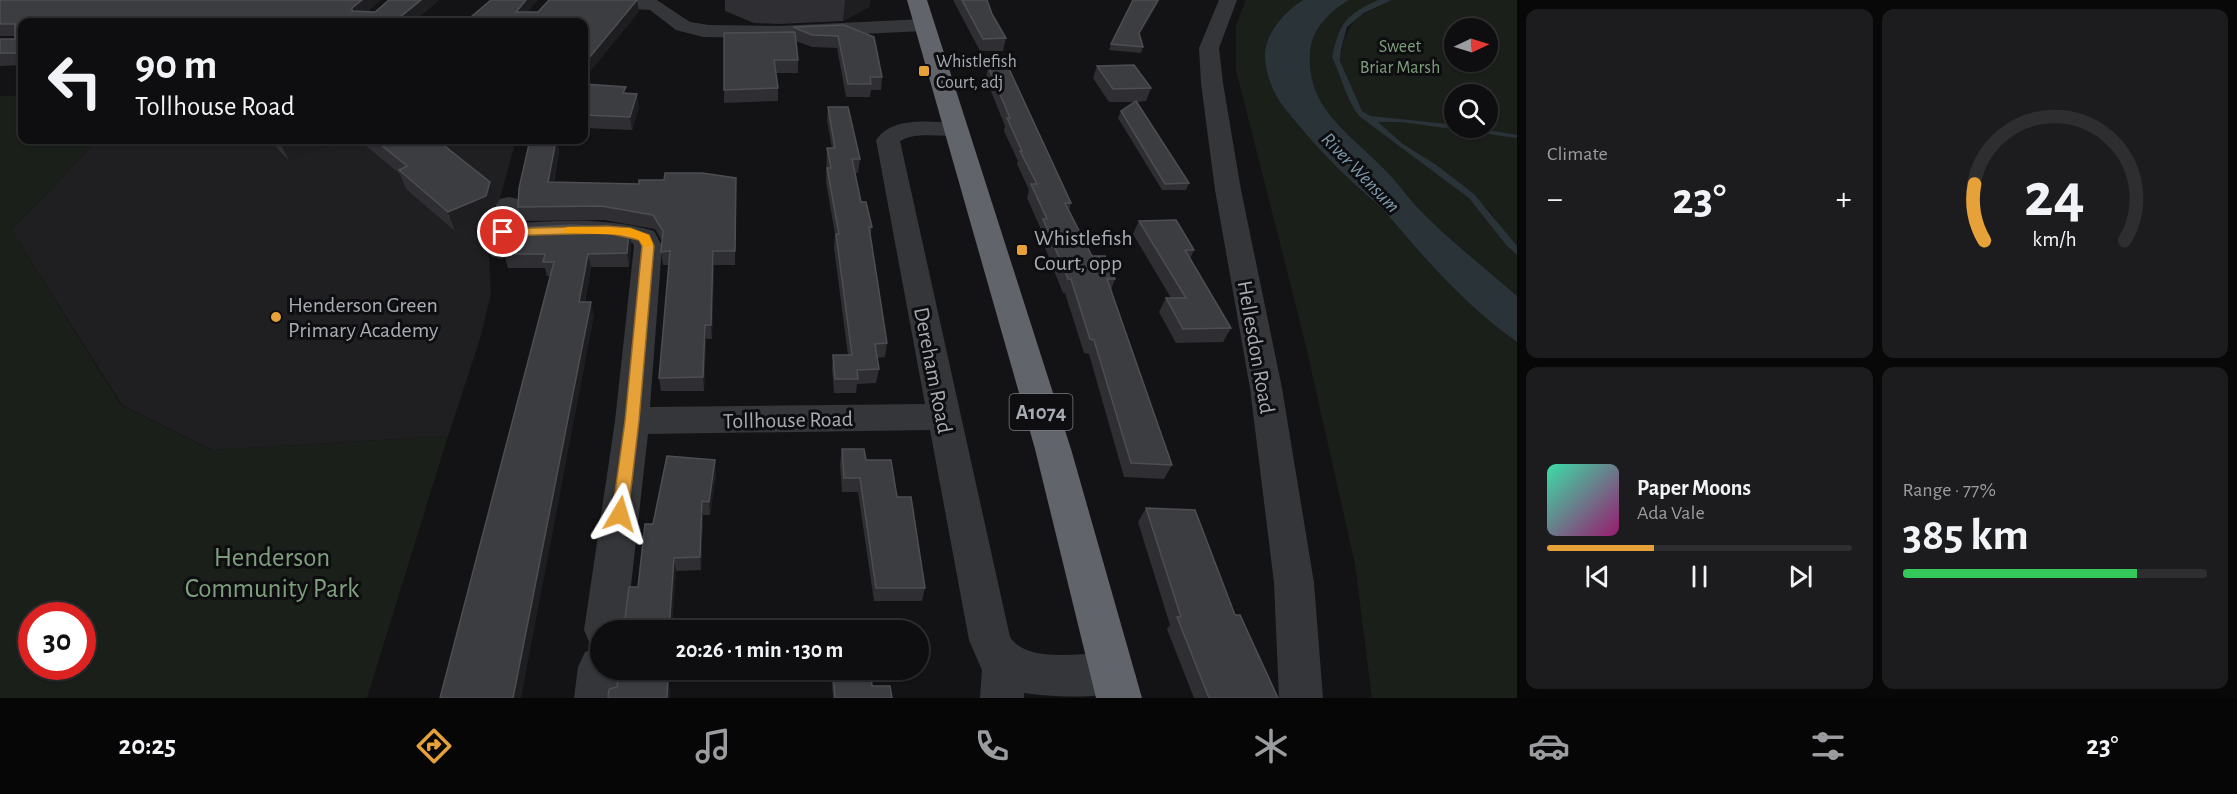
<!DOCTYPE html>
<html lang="en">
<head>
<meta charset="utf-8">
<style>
	body { margin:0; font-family:"Alegreya Sans",sans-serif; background:#1c1c1e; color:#f1f3f6; height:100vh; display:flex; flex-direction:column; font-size:22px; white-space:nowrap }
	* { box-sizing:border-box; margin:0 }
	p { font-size:20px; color:#9b9c9f }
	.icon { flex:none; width:33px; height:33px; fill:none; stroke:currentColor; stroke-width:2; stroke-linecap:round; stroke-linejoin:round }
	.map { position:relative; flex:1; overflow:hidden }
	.drawer { display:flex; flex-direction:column; gap:9px; padding:9px; background:#080809; width:720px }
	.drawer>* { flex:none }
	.top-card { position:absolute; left:18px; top:18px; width:570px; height:126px; border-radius:12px; box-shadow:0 2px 4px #0004,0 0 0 2px #2e2e30; background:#0e0e10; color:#f1f3f6; overflow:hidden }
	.needle { width:39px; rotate:86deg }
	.controls { position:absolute; left:1444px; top:18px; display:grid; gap:12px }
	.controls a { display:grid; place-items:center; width:54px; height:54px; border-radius:50%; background:#0e0e10; box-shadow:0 2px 4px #0004,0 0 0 2px #2e2e30; font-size:30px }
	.speed { position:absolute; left:18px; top:602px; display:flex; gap:12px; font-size:30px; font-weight:700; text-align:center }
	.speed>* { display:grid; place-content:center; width:78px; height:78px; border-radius:50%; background:#0e0e10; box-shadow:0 2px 4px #0004,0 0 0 2px #2e2e30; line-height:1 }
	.speed .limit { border:9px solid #d22; background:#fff; color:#111 }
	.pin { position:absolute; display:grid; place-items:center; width:51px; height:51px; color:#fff; margin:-26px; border:3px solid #fff; border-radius:50%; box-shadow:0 2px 6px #0007 }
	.me { position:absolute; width:66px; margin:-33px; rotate:7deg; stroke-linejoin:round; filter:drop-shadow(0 0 4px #0008) }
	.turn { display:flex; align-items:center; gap:21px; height:126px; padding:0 18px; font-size:27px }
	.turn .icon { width:78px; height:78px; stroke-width:2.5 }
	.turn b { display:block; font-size:42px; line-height:51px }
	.big { font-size:45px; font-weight:600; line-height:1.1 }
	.drawer .card { flex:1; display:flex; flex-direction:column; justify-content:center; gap:9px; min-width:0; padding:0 21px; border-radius:12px; background:#1c1c1e }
	.drawer .dial { align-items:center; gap:0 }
	.dial svg { height:156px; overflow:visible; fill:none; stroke:#2e2e30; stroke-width:7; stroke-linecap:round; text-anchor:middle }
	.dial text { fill:#f1f3f6; stroke:none }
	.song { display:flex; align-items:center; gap:18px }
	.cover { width:72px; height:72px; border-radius:9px; background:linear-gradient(135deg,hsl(160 70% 55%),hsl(320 70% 35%)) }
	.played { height:6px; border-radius:3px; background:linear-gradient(90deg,#e7a139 35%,#2e2e30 35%) }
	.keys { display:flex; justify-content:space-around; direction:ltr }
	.heat { display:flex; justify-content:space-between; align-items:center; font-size:33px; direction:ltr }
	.charge { height:9px; border-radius:4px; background:linear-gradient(90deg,#34c759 77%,#2e2e30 0) }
	.drawer .tiles { flex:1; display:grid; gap:9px; grid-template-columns:repeat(2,1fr) }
	.trip { position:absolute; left:590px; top:620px; width:339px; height:60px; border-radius:30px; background:#0e0e10; box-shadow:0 2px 4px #0004,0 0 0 2px #2e2e30; font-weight:600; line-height:60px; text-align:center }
	.tab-bar { display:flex; height:96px; justify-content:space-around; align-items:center; background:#060606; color:#9b9c9f }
	.tab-bar .icon { width:42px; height:42px }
	.tab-bar .on { color:#e7a139 }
	.tab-bar b { font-size:27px; color:#f1f3f6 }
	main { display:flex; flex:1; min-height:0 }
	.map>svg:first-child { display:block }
	.built { fill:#1f1f22 }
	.green { fill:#1a1f1a; fill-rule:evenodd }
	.water { fill:#2a3338 }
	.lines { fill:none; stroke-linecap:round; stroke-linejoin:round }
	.street { fill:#34363a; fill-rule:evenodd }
	.highway { fill:#61646a; fill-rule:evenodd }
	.wall { fill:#2f2f33 }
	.shaded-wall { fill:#1e1e21 }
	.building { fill:#3c3d41; stroke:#4c4e53; stroke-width:1.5 }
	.route { fill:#e7a139; stroke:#966925; stroke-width:1.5 }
	.slow { fill:#f59e0b }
	.poi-dot { fill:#e7a139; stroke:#0e0e10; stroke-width:2 }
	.labels { text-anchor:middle; stroke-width:6; stroke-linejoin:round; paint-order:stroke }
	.far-park-label { font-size:18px; fill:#7e9f7d; stroke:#0e0e10 }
	.far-poi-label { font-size:18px; fill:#a6abb4; stroke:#0e0e10; text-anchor:start }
	.far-water-label { font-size:20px; font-style:italic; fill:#7e9bae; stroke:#0e0e10 }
	.shield { fill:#0e0e10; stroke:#787c83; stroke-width:1.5 }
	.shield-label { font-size:21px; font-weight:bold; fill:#a6abb4 }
	.poi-label { font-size:22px; fill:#a6abb4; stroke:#0e0e10; text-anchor:start }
	.street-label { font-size:22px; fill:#a6abb4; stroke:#0e0e10 }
	.near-park-label { font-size:27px; fill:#7e9f7d; stroke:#0e0e10 }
</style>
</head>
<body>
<main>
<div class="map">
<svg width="1517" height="698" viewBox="0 0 1517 698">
	<rect width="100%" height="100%" fill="#131315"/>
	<path class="built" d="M98,140H516L488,242L491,294L480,339L448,436L212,450L122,405L11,230Z"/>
	<g class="green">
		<path d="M1246,0H1303C1284,12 1263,35 1265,59C1266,72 1272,91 1280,102C1300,127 1322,151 1344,174C1359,190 1378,204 1393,221C1430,265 1470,309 1517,342V698H1372L1355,564L1305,342L1236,70V25Z"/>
		<path d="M1349,0H1378L1351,15L1332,57C1342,76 1347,101 1359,116C1395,144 1438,168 1470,199C1488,216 1498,239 1517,255V296C1483,266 1446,238 1415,205C1404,192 1394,178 1382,167C1348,132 1306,108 1310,52C1312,29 1329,12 1349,0Z"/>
		<path d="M1392,0H1517V246L1501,229L1491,212L1435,164L1403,144L1371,116L1362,111L1340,61C1346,20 1356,17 1392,0ZM1455,28H1488V62H1455ZM1455,94H1488V128H1455Z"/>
		<path d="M0,96H22V140H98L11,230L121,405L211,450L448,436L367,698H0ZM32,615H82V666H32Z"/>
	</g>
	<g class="water">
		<path d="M1303,0H1349C1329,12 1312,29 1310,52C1306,108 1348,132 1382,167C1394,178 1404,192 1415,205C1446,238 1483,266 1517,296V342C1470,309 1430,265 1393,221C1380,205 1362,192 1347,177C1323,154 1300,128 1280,102C1272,91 1266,72 1265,59C1263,35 1284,12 1303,0Z"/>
		<path d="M1378,0H1392L1364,13L1347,27L1341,49L1340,61L1362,111L1371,116L1448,124L1455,122V128H1477L1517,135V138L1402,122H1378L1403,144L1435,164L1474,194L1517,246V255L1507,246L1469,198L1359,116C1347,101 1341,76 1332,57C1340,23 1345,15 1378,0Z"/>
	</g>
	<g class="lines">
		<g class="street">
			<path d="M570,0H657L690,22L709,25L779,26L924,19L934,25L924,31L779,38L703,37L676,30L650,10L579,6Z"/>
			<path d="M1219,0H1237L1219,48L1223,83L1241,190L1282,388L1314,583L1323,698H1279L1274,583L1250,388L1215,190L1201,83L1199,48Z"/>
			<path d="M939,122L963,124L967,129L963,134C943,139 919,130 900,141L1010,637C1028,665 1083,651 1112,654C1118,655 1124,658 1129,661L1136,676L1129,691C1099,698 1056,698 1024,693V698H980L982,670L969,640L930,430L648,434L626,630H600V669H621L618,698H574L578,667L585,652L597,647L590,644L584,630L615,421L634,246L633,243C595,231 555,238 517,240L511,256L501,259L491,256L487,250L496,205L500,199L509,197L518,199L522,205L519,223C566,220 608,218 654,231L662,246L650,407L925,404L876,140C890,120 917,121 939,122Z"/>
		</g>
		<path class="highway" d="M907,0H927L1071,449L1142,698H1096L1035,449Z"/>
	</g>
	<g class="wall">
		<path d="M0,0H380L367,12H375L439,0L413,22H22V65L0,66V39H15V36H0Z"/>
		<path d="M725,0H870L869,7L843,21L779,24L754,23L725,11Z"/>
		<path d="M953,0H987L992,14L1006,38L1003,51H980Z"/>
		<path d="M1133,0H1160L1139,34L1143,47L1141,53L1109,50L1111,44Z"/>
		<path d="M844,25L882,77L881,90H871L870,97H846L837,48L812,47L796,41L798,60V73H776L778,88V101L724,103V90L793,32V27Z"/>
		<path d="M988,66L1071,203L1069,210L1092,256L1115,279L1111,290L1172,465L1164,479L1124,477L1089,354L1084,353L1065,293H1063L1039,233L1040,227L1027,198L1029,190L1017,164L1018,161L1004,131L1005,126L986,79Z"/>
		<path d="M1097,66L1151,88L1146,101L1137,102L1189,183L1186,190H1162L1118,118L1121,111L1136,102H1109L1093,78Z"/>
		<path d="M584,84L627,93L639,107L632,130L584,128Z"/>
		<path d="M828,107L860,159L858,173H855L861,202L872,227L870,237L887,343L885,357L877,358L879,369L876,383L857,384L856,393H834L832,369L833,355H848L834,248L835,234L826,182L827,148H832L827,120Z"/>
		<path d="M271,140H349L290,162L274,145Z"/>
		<path d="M359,140H452L442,144L495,202L492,216L455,231L406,189L400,174Z"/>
		<path d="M530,140H557L559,151L554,182L736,192L735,265H714L712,339H706L704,391H661L659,378L669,265H663L661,252L662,241L655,229L604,220L522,221L518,207Z"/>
		<path d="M1139,221L1194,250L1190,259L1231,328L1223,342L1176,343L1159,312L1166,298H1171L1133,234Z"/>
		<path d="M629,231L631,245L629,267H591L585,302L594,316L550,276H547L545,268H508L504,254Z"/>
		<path d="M842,449L866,460L897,497L925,588L922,601H874L858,492H842L840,463Z"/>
		<path d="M716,474L710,515H703L701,570L676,571L625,618L638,587L653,524Z"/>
		<path d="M1146,508L1278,698H1194L1167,629L1170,625L1138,522Z"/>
		<path d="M831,669H870L872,686L892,698H833Z"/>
	</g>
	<g class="shaded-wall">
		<path d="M362,0H380L357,20L352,11V8Z"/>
		<path d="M421,0H439L413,22H394Z"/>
		<path d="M526,0H538L519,22L516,12Z"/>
		<path d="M637,0L639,12L584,79V64Z"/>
		<path d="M845,0H870L869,7L843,21Z"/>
		<path d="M1158,0H1160L1137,39L1139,33Z"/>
		<path d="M637,94L639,107L632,130L630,117Z"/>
		<path d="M290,140H349L290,162L280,143Z"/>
		<path d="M428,140H452L431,149Z"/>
		<path d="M556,140L559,151L551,195L548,182Z"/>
		<path d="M490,182L495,202L492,216L455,231L448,212Z"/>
		<path d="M629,231L631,245L629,267L627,253Z"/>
		<path d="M713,251L714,265L712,339L711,325Z"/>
		<path d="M588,254L591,267L582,316L579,302Z"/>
		<path d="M591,302L594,316L521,698H513Z"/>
		<path d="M705,325L706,339L704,391L703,377Z"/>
		<path d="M715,460L716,474L710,515L709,502Z"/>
		<path d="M702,501L703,515L701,570L700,557Z"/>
		<path d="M674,558L676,571L672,630H669Z"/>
		<path d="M666,669H669L668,679L670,689V698H667L665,677Z"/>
	</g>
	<g class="building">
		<path d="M0,0H362L352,8V11L375,12L389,0H421L394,22H22V53H0V39H15V24H0Z"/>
		<path d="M491,0H526L516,12H538L549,0H637L584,64V22H561V21L560,22H465Z"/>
		<path d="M962,0H987L992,14L1006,38L983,39Z"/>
		<path d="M1133,0H1158L1139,33L1143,47L1111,44Z"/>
		<path d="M844,25L874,37L882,77H870L871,84H848L838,36L812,35L793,27Z"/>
		<path d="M795,32L798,60H774L778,88L724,90V33Z"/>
		<path d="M1005,60L1071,203H1065L1092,256H1105L1115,279H1107L1172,465L1131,463L1094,340L1090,339L1071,279H1068L1043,219H1047L1031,184H1037L1020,151H1022L1007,118H1010L988,66Z"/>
		<path d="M1134,65L1151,88L1113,89L1097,66Z"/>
		<path d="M584,84L626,87L623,93L637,94L630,117L584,115Z"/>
		<path d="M1136,101L1189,183L1165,184L1121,111Z"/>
		<path d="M828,107H848L860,159H852L861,202H866L872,227H869L887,343L875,344L879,369L857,370L858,379H835L833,355H852L836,234H839L827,168H831L827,148H835Z"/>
		<path d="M277,140H290L280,143Z"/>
		<path d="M375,140H437L490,182L486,196L448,212L399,170L407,166Z"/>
		<path d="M530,140H556L548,182L639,184V180H664L665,173H702L736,178L735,251H713L711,325H705L703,377L659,378L670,251L661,252L663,231L653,215L601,206L518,207L519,188Z"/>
		<path d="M1176,220L1194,250H1185L1231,328L1183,329L1166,298H1186L1139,221Z"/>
		<path d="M572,225L616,228L629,231L627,253L588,254L579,302H591L513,698H440L554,262H543L545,254H504L515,228Z"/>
		<path d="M842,449H864L866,460H891L897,497H911L925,588H876L860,478H844Z"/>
		<path d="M667,456L715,460L709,502L702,501L700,557L674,558L669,630H615L617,620L625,618L629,587H638L645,524H653Z"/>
		<path d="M1146,508L1195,510L1235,615H1240L1278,698H1209L1177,617H1181Z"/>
		<rect x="830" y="628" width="36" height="2"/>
		<path d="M619,669H666L665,677H668L667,698H608L609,689L617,687Z"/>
		<path d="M833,669H870L872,686H890L892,698H835Z"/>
	</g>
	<path class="route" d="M607,226L630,228L649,235L654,246L639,421L628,514L626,519H614L612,514L625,421L642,246L639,240L607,233L503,236L497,232L503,229Z"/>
	<path class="slow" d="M568,227L630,228L649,235L653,244L647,247L643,246L639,240L628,235L564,233V228Z"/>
	<g class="poi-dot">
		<rect x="918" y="65" width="12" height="12" rx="3"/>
		<rect x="1016" y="244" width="12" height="12" rx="3"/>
		<circle cx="276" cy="317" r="6"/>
	</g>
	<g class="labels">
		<g class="far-park-label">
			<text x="1400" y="52">Sweet<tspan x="1400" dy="21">Briar Marsh</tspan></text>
		</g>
		<g class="far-poi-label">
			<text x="936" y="67">Whistlefish<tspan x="936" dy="21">Court, adj</tspan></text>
		</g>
		<g class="far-water-label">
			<text transform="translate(1361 172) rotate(46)" y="7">River Wensum</text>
		</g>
		<rect class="shield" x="1009.5" y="394" width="63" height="36" rx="4.5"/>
		<g class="shield-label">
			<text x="1041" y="419">A1074</text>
		</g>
		<g class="poi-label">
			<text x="1034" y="245">Whistlefish<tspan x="1034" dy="25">Court, opp</tspan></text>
			<text x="288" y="312">Henderson Green<tspan x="288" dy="25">Primary Academy</tspan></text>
		</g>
		<g class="street-label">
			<text transform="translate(1257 347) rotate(80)" y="8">Hellesdon Road</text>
			<text transform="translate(934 370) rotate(79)" y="8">Dereham Road</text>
			<text transform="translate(788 419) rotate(-1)" y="8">Tollhouse Road</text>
		</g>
		<g class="near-park-label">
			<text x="272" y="566">Henderson<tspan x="272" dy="31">Community Park</tspan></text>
		</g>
	</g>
</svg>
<div class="controls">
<a><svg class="needle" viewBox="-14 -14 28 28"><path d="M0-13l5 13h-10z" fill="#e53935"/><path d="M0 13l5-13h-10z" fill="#9b9c9f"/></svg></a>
<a><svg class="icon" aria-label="search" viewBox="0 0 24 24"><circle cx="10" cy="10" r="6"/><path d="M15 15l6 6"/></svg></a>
</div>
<div class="speed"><div class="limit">30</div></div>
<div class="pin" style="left:503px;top:232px;background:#d93025"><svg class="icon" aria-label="arrive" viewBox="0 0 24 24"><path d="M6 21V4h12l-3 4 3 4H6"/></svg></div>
<svg class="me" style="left:620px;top:514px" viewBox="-20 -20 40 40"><path d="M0-17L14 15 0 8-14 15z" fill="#e7a139" stroke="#fff" stroke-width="4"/></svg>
<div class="trip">20:26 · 1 min · 130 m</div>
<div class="top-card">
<div class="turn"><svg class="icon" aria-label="left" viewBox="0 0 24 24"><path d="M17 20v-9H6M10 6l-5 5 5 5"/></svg><div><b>90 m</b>Tollhouse Road</div></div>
</div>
</div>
<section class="drawer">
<div class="tiles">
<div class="card"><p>Climate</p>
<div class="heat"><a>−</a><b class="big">23°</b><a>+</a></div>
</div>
<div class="card dial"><svg viewBox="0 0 100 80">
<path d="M14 69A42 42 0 1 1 86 69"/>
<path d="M14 69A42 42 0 0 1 9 40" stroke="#e7a139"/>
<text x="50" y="56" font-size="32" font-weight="700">24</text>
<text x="50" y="72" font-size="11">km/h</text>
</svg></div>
<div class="card">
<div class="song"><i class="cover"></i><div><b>Paper Moons</b><p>Ada Vale</p></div></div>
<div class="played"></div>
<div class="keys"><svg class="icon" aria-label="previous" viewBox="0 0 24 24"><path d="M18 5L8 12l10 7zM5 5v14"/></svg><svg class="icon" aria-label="pause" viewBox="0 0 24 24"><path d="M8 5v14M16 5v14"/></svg><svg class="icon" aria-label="next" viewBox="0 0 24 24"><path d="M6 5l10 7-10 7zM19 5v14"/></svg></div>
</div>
<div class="card"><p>Range · 77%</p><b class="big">385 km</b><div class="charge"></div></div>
</div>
</section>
</main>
<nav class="tab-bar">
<b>20:25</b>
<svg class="icon on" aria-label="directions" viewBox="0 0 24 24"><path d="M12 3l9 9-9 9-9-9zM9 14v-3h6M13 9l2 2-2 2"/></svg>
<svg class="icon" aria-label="music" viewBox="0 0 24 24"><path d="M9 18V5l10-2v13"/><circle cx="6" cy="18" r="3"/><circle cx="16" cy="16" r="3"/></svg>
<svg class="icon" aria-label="phone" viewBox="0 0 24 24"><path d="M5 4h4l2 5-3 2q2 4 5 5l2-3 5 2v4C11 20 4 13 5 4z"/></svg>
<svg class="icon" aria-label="climate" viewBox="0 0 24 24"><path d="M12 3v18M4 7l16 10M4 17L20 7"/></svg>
<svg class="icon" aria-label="car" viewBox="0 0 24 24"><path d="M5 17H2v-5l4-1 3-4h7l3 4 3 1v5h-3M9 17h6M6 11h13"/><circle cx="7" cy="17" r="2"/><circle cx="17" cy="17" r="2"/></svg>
<svg class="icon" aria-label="filters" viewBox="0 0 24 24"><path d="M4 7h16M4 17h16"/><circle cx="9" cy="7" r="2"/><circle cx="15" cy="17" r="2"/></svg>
<b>23°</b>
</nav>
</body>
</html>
